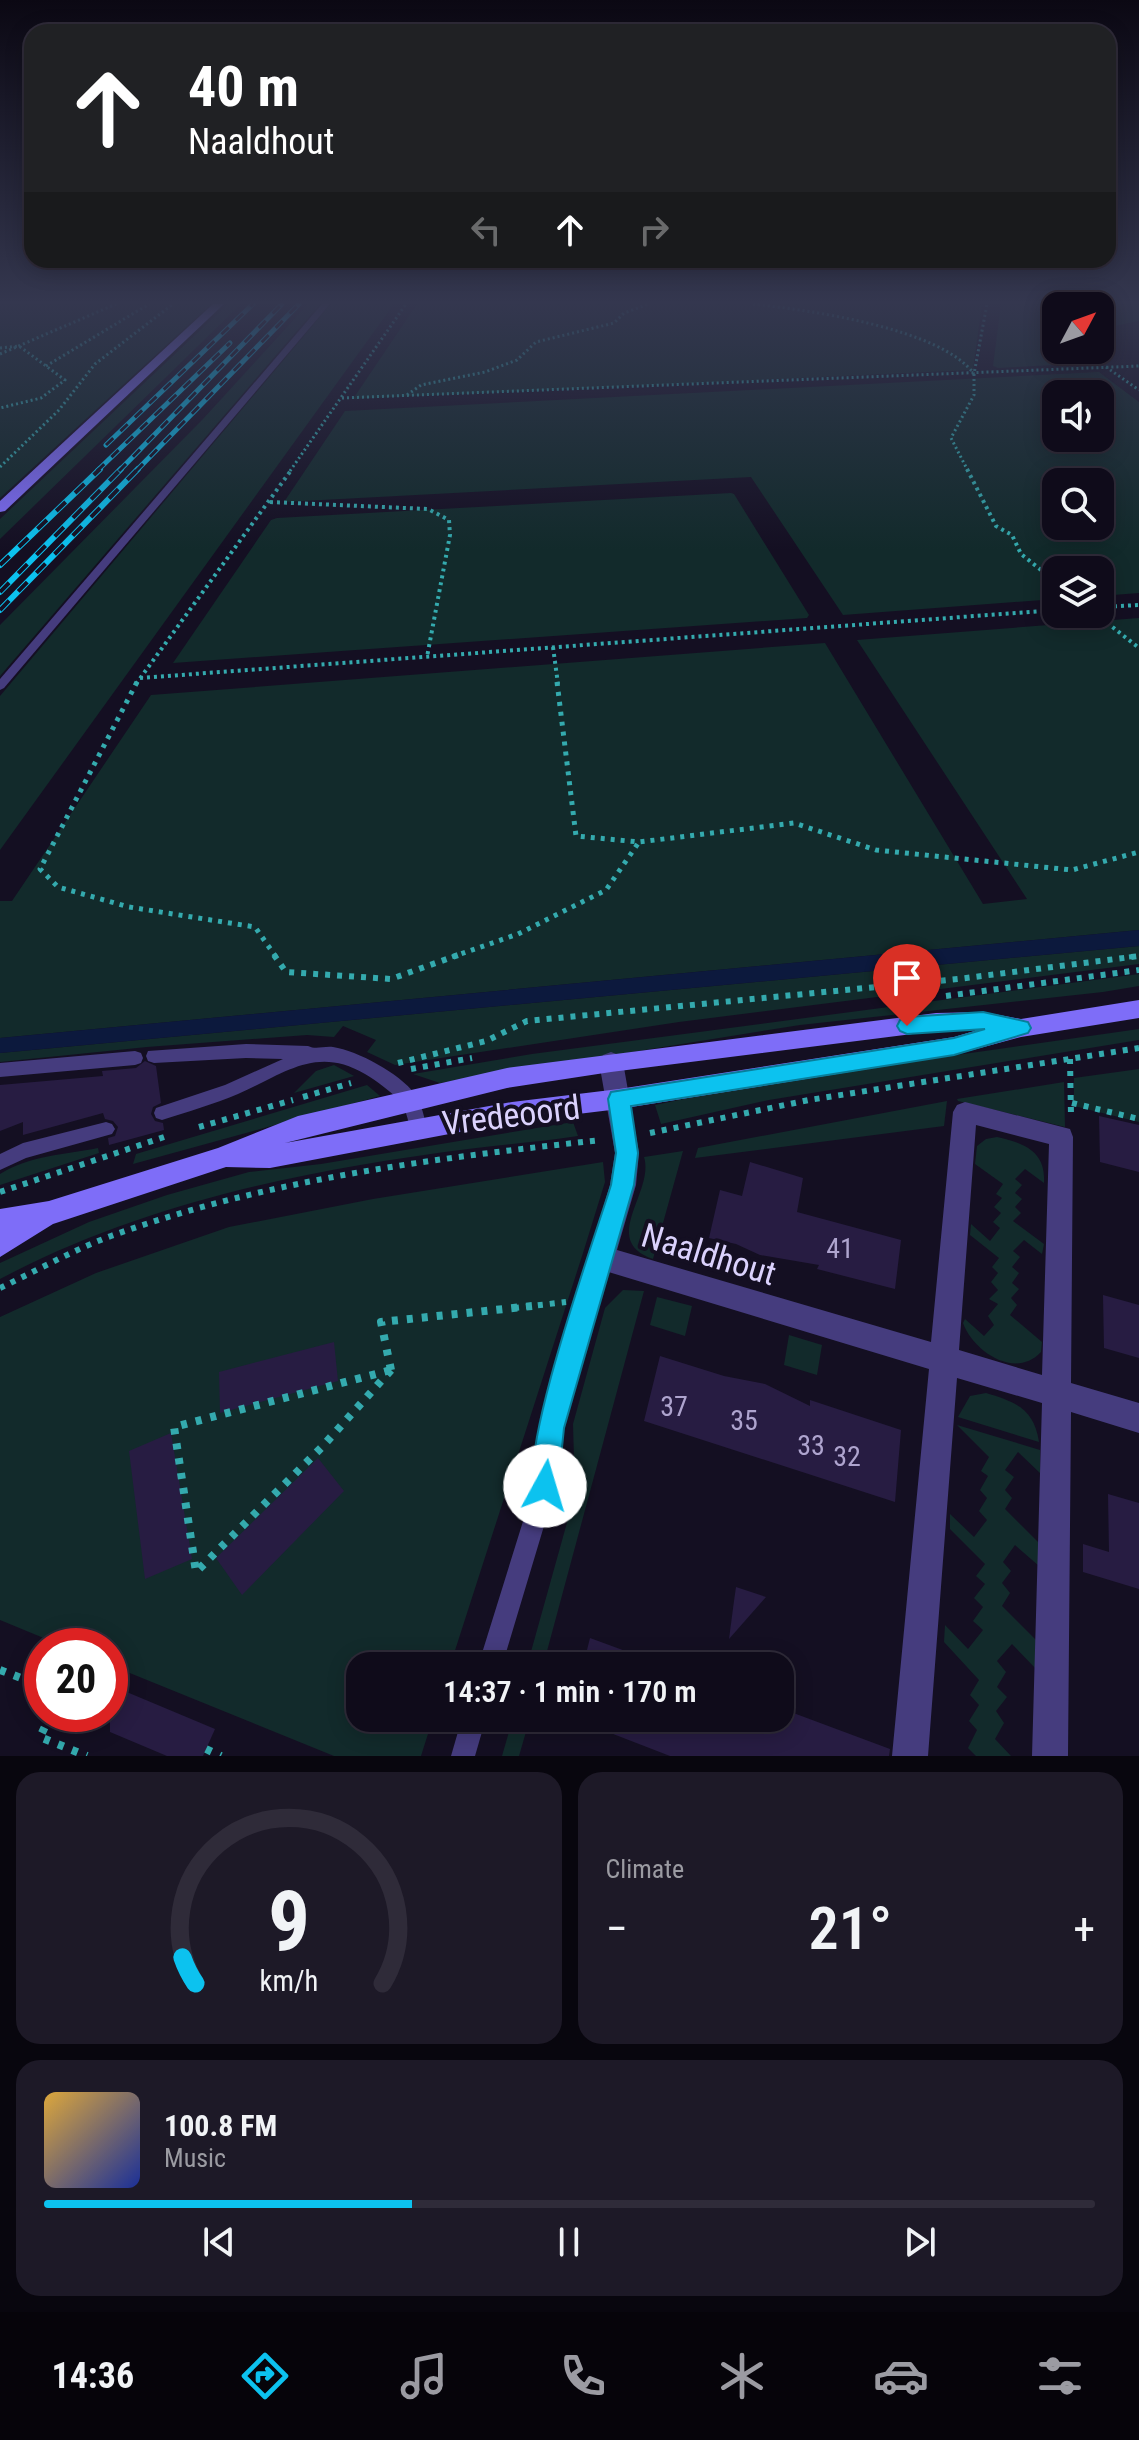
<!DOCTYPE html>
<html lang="en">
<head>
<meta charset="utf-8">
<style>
	body { margin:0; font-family:"Roboto Condensed",sans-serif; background:#1d1927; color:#f1f3f6; height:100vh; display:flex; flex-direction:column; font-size:30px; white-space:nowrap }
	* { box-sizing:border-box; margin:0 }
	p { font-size:26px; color:#9b9ba2 }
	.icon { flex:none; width:44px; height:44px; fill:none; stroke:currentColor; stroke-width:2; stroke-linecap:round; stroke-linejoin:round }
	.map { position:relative; height:1756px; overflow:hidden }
	.side { display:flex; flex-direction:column; gap:16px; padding:16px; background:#08060e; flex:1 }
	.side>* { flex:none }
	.top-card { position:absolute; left:24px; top:24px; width:1092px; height:244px; border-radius:24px; box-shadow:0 4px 20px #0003,0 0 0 2px #2f2b39; background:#202124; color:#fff; overflow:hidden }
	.needle { width:52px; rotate:49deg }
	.buttons { position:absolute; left:1042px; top:292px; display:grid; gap:16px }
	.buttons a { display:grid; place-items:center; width:72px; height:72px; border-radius:16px; background:#0f0b1a; box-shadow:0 4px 20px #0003,0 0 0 2px #2f2b39; font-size:40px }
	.speed { position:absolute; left:24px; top:1628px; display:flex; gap:16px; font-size:40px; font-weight:700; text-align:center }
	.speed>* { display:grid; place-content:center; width:104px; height:104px; border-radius:50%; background:#0f0b1a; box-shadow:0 4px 20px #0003,0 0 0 2px #2f2b39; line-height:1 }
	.speed .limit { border:12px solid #d22; background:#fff; color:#111 }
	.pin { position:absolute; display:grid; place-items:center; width:68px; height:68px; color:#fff; margin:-82px -34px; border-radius:50% 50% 50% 0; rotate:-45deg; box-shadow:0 0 8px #0007 }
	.pin .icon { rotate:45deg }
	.me { position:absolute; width:88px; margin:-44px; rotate:6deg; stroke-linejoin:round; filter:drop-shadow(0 0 6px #0008) }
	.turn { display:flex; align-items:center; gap:28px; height:168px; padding:0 32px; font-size:36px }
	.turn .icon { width:104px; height:104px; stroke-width:2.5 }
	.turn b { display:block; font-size:56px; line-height:68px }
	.lanes { display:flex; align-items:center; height:76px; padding:0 32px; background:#0003; justify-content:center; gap:40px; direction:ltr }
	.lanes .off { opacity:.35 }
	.big { font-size:60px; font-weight:600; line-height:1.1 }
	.side .widget { flex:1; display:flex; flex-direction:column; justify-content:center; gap:12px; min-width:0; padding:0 28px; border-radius:24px; background:#1d1927 }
	.side .dial { align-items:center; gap:0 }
	.dial svg { height:208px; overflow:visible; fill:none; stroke:#2f2b39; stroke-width:7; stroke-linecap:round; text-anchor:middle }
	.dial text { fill:#f1f3f6; stroke:none }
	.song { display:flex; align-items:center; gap:24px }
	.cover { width:96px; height:96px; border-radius:12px; background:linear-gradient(135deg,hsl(40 70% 55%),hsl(230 70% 35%)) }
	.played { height:8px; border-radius:4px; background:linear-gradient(90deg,#0cc2ef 35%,#2f2b39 35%) }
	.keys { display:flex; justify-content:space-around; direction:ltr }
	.heat { display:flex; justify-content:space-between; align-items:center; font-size:44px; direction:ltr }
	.side .tiles { flex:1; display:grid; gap:16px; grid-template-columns:1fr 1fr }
	.widget:last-child { grid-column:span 2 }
	.trip { position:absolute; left:346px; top:1652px; width:448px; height:80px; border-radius:24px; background:#0f0b1a; box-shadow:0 4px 20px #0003,0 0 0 2px #2f2b39; font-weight:600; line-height:80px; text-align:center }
	.menu { display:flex; height:128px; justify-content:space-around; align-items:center; background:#06040a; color:#9b9ba2 }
	.menu .icon { width:56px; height:56px }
	.menu .selected { color:#0cc2ef }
	.menu b { font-size:36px; color:#f1f3f6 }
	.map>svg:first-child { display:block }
	.green { fill:#122a2b; fill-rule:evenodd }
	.water { fill:#0c193d }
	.building { fill:#271c42 }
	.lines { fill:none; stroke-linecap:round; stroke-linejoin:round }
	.path-far4 { stroke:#34aaae; stroke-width:3; stroke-dasharray:2 3; stroke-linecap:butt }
	.path-far3 { stroke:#34aaae; stroke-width:4; stroke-dasharray:3 4; stroke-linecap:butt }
	.path-far2 { stroke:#34aaae; stroke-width:5; stroke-dasharray:4 6; stroke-linecap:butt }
	.path-far1 { stroke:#34aaae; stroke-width:6; stroke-dasharray:5 7; stroke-linecap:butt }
	.path { stroke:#34aaae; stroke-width:8; stroke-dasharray:6 9; stroke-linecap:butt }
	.lane { fill:#453c7e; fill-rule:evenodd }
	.street { fill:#453c7e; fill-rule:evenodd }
	.secondary { fill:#7e6df8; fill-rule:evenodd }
	.rail-far1-casing { stroke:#0cc2ef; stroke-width:5 }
	.rail-casing { stroke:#0cc2ef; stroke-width:6 }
	.rail-far1 { stroke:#140f22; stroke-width:3; stroke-dasharray:10; stroke-linecap:butt }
	.rail { stroke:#140f22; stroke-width:4; stroke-dasharray:13; stroke-linecap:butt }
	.route { fill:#0cc2ef; stroke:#087e9b; stroke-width:2 }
	.labels { text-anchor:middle; stroke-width:8; stroke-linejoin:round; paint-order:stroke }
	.near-number-label { font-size:28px; fill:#aea4ce }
	.near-street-label { font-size:34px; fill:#dbd2fd; stroke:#140f22 }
</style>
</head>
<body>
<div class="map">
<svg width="1139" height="1756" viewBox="0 0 1139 1756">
	<rect width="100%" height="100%" fill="#140f22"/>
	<g class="green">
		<path d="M0,304H211L0,498Z"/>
		<path d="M228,304H241L0,539V519Z"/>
		<path d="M308,304H320L0,676V625L203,419Z"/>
		<path d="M331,304H394L0,850V696Z"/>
		<path d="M417,304H982L973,370L353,399Z"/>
		<path d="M1001,304H1139V321L1100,329V306H1056V331L1045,332L1056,342V350H1064L1073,364L998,368L993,366Z"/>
		<path d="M1099,372L1139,402V593L1100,596V570H1056V599L843,615L751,477L284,502L345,411ZM1056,394H1100V438H1056ZM1056,482H1100V526H1056Z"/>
		<path d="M731,493L734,494L809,615L807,618L173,663L271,520L277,518Z"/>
		<path d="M1139,618V930L0,1038V901H12L151,695L825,643L983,904L1027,899L857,640Z"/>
		<path d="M1139,946V964L679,1022L395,1065L367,1052L376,1040L343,1026L334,1037L307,1035L147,1047L0,1062V1053Z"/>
		<path d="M1139,974V986L1103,992L800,1025L440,1083L413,1074L532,1054Z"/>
		<path d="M1139,1029V1040L769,1100L661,1124L655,1105L760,1083Z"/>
		<path d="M334,1065L354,1076L294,1093L316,1071Z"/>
		<path d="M1139,1069V1122L1074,1106V1078Z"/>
		<path d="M1064,1082L1065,1127L958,1101L957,1099Z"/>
		<path d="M367,1085L380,1096L133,1164L136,1154Z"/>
		<path d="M947,1101L944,1126L695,1158L698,1148Z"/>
		<path d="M573,1122L578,1136C541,1142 505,1144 468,1149C306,1170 146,1202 0,1279V1263L89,1222L167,1195L249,1172L321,1164Z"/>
		<path d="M997,1137C1024,1143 1046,1151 1044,1183L1025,1169L1015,1179L1022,1185L1015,1193L1022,1199L1015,1207L1021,1213L1013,1221L1044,1244L1042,1254L1024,1240L1013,1251L1020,1257L1012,1267L1019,1273L1012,1283L1019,1289L1011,1298L1017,1305L1010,1315L1042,1342L1041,1352C1015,1380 973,1351 963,1323L965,1319L984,1336L994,1325L988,1316L998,1304L989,1299L998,1290L991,1282L998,1273L992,1267L999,1258L970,1235L971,1224L990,1241L1000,1228L993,1222L1001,1213L994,1207L1002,1198L996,1194L1003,1184L975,1164L977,1146L986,1139Z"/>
		<path d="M98,1148L99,1153L0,1185V1174C30,1155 65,1155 98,1148Z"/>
		<path d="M683,1151L653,1259C599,1240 655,1192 644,1157Z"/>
		<path d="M603,1162L605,1182L583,1253L450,1666H360V1718H433L421,1756H334L110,1665V1646H63L0,1620V1317L96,1273L229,1227L373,1199Z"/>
		<path d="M623,1290L644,1291L543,1666H527L575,1494L573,1424L605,1308Z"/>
		<path d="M657,1297L692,1306L685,1336L650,1325Z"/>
		<path d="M789,1335L822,1345L817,1375L784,1365Z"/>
		<path d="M986,1393C1016,1402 1034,1409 1039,1442L958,1417L970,1396Z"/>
		<path d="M957,1425L1040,1450V1473L1018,1452L1005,1470L1014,1477L1005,1490L1012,1498L1005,1509L1039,1543V1566L1015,1545L1003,1562L1011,1571L1002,1583L1010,1593L1002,1606L1038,1642V1671L1012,1644L997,1661L1006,1672L997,1687L1007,1697L996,1711L1004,1723L995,1739L1011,1756H976L968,1748L977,1730L969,1721L979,1705L970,1695L979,1680L944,1642L945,1625L968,1649L983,1630L973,1621L983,1607L974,1598L985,1584L976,1576L985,1564L950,1529V1514L974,1537L987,1520L979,1511L987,1498L980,1490L988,1476L981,1471L989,1457Z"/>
		<path d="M513,1718H530L519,1756H502Z"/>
	</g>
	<path class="water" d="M1139,930V946L0,1053V1038Z"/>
	<g class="building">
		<path d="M145,1061L156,1066L161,1103L153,1107L151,1114L155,1121L163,1123L164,1130L109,1145L108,1138L115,1136L118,1127L113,1121L105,1119L103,1113L23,1135V1122L0,1131V1085L103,1076L102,1071L136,1068Z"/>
		<path d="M1099,1116L1139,1125V1172L1100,1162Z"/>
		<path d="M750,1162L803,1178L797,1212L901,1240L895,1289L817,1269L819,1265L760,1255L736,1244L709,1238L720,1190L742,1196Z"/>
		<path d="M1103,1295L1139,1305V1358L1104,1348Z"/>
		<path d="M334,1342L338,1381L220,1413L219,1372Z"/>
		<path d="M660,1356L724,1376L765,1384L810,1406V1400L901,1430L895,1502L644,1421Z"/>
		<path d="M171,1433L192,1559L145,1579L129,1451Z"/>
		<path d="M318,1458L344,1491L242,1595L216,1558Z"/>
		<path d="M1108,1494L1139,1503V1589L1083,1572V1544L1109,1552Z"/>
		<path d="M736,1587L766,1597L729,1639L734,1601Z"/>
		<path d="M590,1638L658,1663L657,1666H583Z"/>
		<path d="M110,1685L215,1729L203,1756H167L110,1732Z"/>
		<path d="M780,1708L890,1749L889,1756H670L577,1720L780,1718Z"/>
	</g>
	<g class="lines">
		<g class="path-far4">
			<path d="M753,304C808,310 941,328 974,374"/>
			<path d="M0,348L19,346L65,380L41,398L0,408"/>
			<path d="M0,354L116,304"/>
			<path d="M46,366L149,304"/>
			<path d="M1106,367L1139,390"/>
			<path d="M407,395L421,385L485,372L517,360L536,342L614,323L624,313L648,304"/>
			<path d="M342,398L1139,366"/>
			<path d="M0,467L59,410L95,364L173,304"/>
			<path d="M290,471L406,304"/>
			<path d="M968,471L951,438L974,395V374L987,304"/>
		</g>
		<g class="path-far3">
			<path d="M967,469L996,526L1012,535L1021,554L1056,582"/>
			<path d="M270,502L428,509L449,520L450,535L427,657"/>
			<path d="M1100,607L1139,605"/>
			<path d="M1096,614L1139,648"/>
			<path d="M553,647L558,684"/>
			<path d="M140,678L1056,610"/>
			<path d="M136,684L292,469"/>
		</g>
		<g class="path-far2">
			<path d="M137,682L40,869L58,887L129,907L255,927L276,957"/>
			<path d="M557,682L576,836L639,842L794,823L876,850L1072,870L1139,852"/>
			<path d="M452,957L518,934L606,890L639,842"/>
			<path d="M1129,957L1139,956"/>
		</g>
		<g class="path-far1">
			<path d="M274,955L286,972L391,979L458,955"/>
			<path d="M946,996L1139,970"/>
			<path d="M1070,1059L1071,1115"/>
			<path d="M398,1063L486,1041L527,1021L958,979L1139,956"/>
			<path d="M411,1069L472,1058"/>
			<path d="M303,1097L351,1083"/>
			<path d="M1072,1103L1139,1119"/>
			<path d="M199,1127L293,1100"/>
			<path d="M650,1133L809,1100L1139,1048"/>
			<path d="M0,1192L170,1135"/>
			<path d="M0,1288C36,1271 73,1250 111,1236C268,1179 436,1158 601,1140"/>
			<path d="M514,1308L566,1302"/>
		</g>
		<g class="path">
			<path d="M391,1370L322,1447L196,1572L174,1427Z"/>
			<path d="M391,1370L381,1322L532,1306"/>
			<path d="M0,1670L42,1686"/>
			<path d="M51,1714L40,1737L87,1756"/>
			<path d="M206,1749L221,1756"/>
		</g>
		<g class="lane">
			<path d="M322,304H330L4,688L0,690V679Z"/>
			<path d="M246,1044L308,1046C316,1050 323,1046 333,1047C358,1051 399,1073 415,1094C422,1103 424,1119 428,1130L425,1135L419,1137L413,1135C408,1125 407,1109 400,1101C390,1091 377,1081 365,1074C316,1045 284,1074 238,1094C214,1104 187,1112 162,1120L156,1118L154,1113L156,1108L225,1085L283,1059L246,1058L154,1063L148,1061L146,1056L148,1051Z"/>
			<path d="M135,1051L141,1053L143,1058L141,1063L135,1065L0,1077V1063Z"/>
			<path d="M106,1122L112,1124L115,1129L112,1134L26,1158L0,1170V1154L23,1143Z"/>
			<path d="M601,1249L608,1252L610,1258L560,1428L556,1486L502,1666H478L534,1486L540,1428L592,1258L594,1252Z"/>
			<path d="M462,1718H486L475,1756H451Z"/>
		</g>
		<path class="street" d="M611,1052L619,1055L623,1062L639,1153L636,1185L617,1250L931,1342L953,1112L957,1105L965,1102L1070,1129L1073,1137L1071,1383L1139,1403V1433L1071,1412L1068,1756H1032L1042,1403L957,1378L928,1756H892L929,1369L592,1267L588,1258L610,1185L615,1153L599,1062L603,1055ZM976,1125L1049,1144L1042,1375L959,1350Z"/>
		<g class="secondary">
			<path d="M213,304H224L5,511L0,512V501Z"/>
			<path d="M1139,1000V1018L1021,1037L954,1055L619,1109L512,1122L270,1168L226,1167L53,1224L0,1257V1209L49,1201L218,1148L298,1116L507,1068L936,1013L983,1012L1021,1019ZM978,1030L954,1037L619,1089L512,1102L285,1143L507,1088L611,1072L936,1031Z"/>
		</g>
		<g class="rail-far1-casing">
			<g id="rail-far1">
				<path d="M106,445L253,304"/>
				<path d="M97,471L230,343"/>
				<path d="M119,471L282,304"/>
				<path d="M136,471L299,304"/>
			</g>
		</g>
		<g class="rail-casing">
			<g id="rail">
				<path d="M0,565L100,469"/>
				<path d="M0,592L121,469"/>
				<path d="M0,610L138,469"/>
			</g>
		</g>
		<use href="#rail-far1" class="rail-far1"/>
		<use href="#rail" class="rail"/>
	</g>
	<linearGradient id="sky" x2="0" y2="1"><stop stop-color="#0b0813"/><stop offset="0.55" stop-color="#34374f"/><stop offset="1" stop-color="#34374f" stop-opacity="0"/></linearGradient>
	<rect width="1139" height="550" fill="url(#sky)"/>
	<path class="route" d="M983,1012L1028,1022L1031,1028L1028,1033L954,1055L631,1106L638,1153L634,1185L564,1428L558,1486L554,1496L545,1500L535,1496C517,1454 594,1240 611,1185L616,1153L608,1099L611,1092L954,1038L985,1029L907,1034L900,1031L897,1026L900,1020L907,1017Z"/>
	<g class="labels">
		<g class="near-number-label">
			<text x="840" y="1258">41</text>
			<text x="674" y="1416">37</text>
			<text x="744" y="1430">35</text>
			<text x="811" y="1455">33</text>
			<text x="847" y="1466">32</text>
		</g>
		<g class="near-street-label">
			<text transform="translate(511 1115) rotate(-7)" y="12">Vredeoord</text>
			<text transform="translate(709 1254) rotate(17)" y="12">Naaldhout</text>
		</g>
	</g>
</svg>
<div class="buttons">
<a><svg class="needle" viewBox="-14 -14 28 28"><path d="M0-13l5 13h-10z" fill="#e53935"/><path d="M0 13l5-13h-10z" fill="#9b9ba2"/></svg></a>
<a><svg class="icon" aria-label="sound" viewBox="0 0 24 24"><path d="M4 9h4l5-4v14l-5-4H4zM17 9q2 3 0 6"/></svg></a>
<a><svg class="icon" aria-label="search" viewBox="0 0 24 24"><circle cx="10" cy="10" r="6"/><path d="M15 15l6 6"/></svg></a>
<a><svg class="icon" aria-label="layers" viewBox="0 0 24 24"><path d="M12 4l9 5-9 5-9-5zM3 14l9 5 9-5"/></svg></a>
</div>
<div class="speed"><div class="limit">20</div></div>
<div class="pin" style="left:907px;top:1026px;background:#d93025"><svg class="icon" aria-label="arrive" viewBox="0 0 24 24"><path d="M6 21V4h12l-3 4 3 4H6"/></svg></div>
<svg class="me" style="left:545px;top:1486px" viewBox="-20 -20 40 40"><circle r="19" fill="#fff"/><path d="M0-13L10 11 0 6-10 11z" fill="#0cc2ef"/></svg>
<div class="trip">14:37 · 1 min · 170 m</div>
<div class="top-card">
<div class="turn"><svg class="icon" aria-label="ahead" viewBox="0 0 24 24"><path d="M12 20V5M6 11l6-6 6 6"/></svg><div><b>40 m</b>Naaldhout</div></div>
<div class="lanes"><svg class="icon off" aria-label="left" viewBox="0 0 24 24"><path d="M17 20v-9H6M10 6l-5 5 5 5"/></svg><svg class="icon" aria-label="ahead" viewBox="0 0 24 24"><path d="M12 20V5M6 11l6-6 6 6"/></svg><svg class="icon off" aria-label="right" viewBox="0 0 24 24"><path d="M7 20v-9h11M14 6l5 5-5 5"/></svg></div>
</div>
</div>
<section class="side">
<div class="tiles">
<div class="widget dial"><svg viewBox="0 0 100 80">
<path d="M14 69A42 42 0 1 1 86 69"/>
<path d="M14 69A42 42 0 0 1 9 59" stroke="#0cc2ef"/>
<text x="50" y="56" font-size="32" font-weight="700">9</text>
<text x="50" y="72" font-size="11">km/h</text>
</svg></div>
<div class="widget"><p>Climate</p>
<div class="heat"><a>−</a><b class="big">21°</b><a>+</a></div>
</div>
<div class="widget">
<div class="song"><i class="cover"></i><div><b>100.8 FM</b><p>Music</p></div></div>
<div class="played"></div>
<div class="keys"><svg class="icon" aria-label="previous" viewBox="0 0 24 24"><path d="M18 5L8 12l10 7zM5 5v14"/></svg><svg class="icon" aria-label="pause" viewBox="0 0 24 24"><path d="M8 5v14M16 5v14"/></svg><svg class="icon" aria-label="next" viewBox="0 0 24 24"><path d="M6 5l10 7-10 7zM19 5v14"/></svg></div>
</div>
</div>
</section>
<nav class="menu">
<b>14:36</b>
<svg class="icon selected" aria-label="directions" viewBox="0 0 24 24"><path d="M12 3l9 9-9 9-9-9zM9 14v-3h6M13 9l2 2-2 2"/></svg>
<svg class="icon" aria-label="music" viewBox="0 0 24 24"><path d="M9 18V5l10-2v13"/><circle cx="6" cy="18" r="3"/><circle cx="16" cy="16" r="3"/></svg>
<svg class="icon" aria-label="phone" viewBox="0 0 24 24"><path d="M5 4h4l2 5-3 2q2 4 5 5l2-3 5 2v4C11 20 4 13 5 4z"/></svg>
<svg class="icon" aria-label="climate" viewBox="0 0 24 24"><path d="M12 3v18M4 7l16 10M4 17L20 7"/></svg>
<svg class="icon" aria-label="car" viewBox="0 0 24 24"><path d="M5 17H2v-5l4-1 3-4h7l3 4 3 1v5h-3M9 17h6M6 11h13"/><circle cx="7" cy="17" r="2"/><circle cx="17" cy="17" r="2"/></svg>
<svg class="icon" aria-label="filters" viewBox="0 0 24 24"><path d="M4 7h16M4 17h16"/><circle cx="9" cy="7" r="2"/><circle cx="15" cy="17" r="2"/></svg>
</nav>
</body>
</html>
